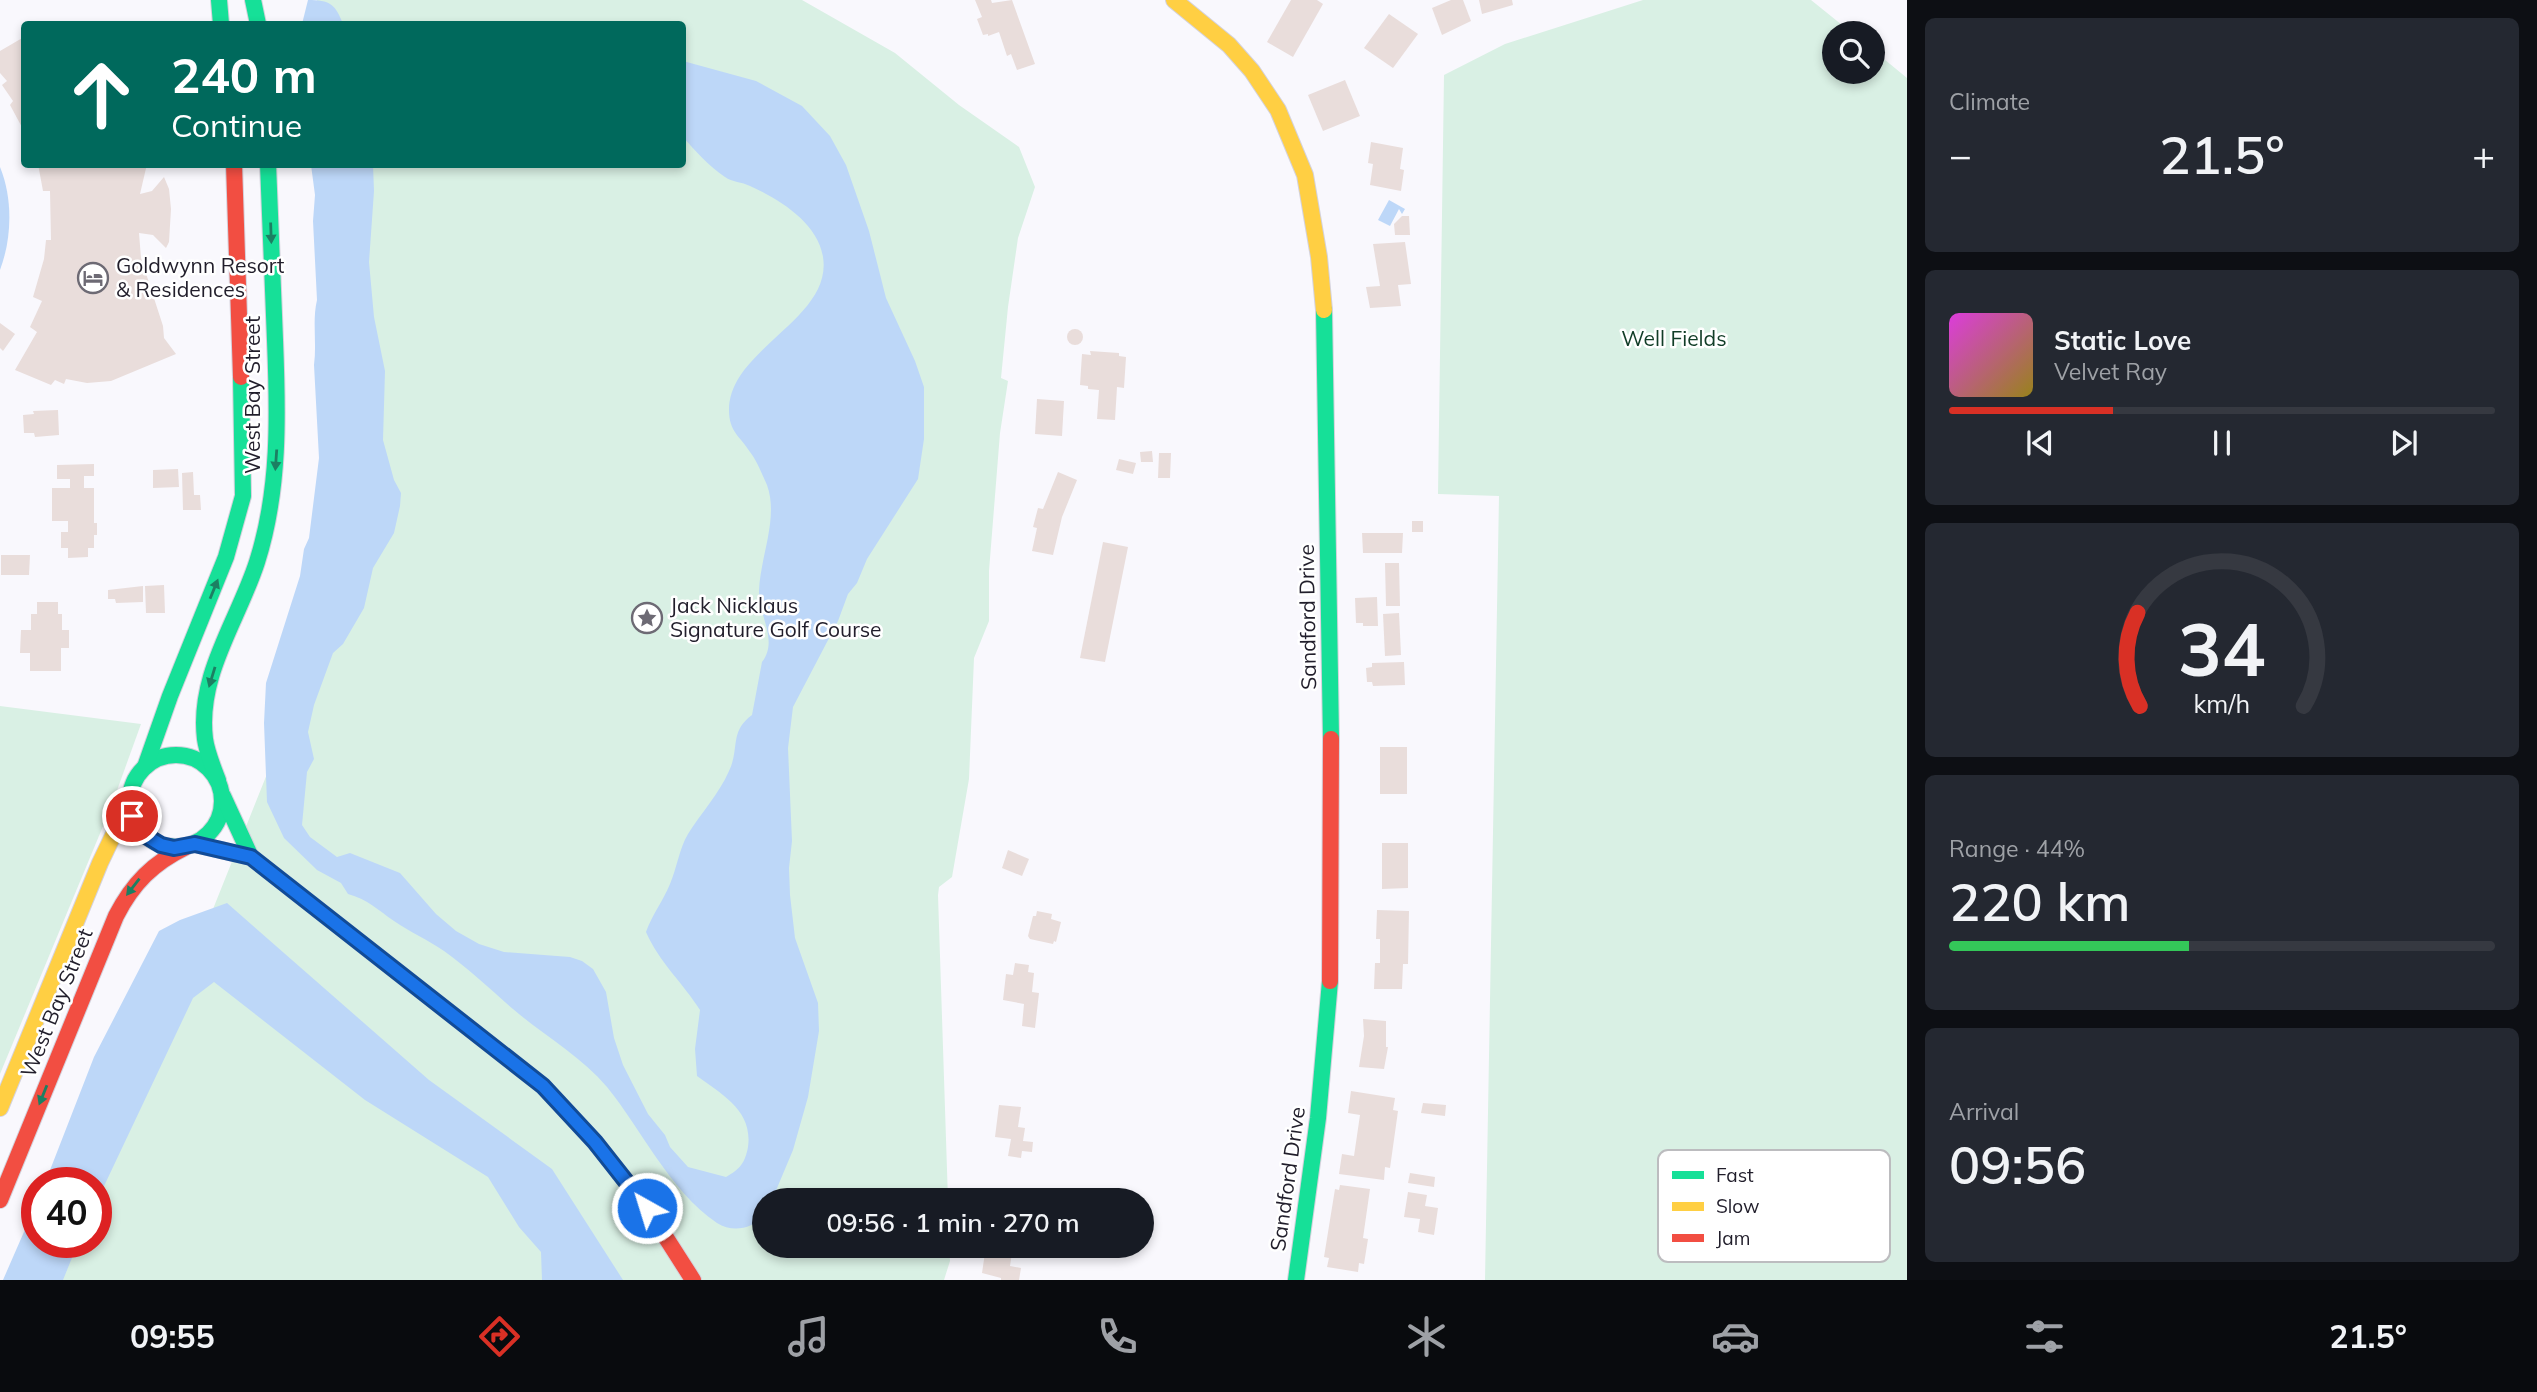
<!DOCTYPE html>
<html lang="en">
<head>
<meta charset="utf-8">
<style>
	body { margin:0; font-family:Mulish,sans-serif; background:#242831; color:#f1f3f6; height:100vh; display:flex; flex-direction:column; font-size:26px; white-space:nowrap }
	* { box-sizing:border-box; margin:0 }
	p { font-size:23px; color:#9ea1a6 }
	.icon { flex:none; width:38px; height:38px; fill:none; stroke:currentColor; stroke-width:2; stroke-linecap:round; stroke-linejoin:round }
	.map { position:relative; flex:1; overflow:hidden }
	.panel { display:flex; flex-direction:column; gap:18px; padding:18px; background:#0d0f14; width:630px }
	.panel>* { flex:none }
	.top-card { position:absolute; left:21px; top:21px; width:665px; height:147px; border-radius:7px; box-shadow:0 4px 10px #0003; background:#00695c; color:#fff; overflow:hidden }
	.controls { position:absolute; left:1822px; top:21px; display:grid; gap:14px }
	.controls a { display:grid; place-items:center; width:63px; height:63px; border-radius:50%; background:#171b24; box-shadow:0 4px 10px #0003; font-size:35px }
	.speed { position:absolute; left:21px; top:1167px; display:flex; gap:14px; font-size:35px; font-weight:700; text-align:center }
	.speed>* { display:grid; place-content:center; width:91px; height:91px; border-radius:50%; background:#171b24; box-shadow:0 4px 10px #0003; line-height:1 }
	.speed .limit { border:10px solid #d22; background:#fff; color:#111 }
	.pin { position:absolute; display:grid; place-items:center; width:60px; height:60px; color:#fff; margin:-30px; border:4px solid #fff; border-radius:50%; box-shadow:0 2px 7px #0007 }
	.me { position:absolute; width:77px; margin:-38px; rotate:321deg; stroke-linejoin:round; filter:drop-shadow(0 0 5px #0008) }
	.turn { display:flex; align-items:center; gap:24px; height:147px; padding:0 35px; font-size:32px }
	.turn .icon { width:91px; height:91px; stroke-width:2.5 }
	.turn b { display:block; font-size:49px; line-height:60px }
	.big { font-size:52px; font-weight:600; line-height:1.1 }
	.panel .tile { flex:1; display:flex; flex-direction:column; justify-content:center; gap:10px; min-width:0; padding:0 24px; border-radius:10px; background:#242831 }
	.panel .dial { align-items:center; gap:0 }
	.dial svg { height:182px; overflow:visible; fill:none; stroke:#363941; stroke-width:7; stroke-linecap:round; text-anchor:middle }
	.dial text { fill:#f1f3f6; stroke:none }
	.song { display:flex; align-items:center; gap:21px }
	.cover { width:84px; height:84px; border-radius:10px; background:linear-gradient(135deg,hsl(300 70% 55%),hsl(50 70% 35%)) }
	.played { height:7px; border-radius:4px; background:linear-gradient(90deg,#d93025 30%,#363941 30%) }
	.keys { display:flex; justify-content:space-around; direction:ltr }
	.heat { display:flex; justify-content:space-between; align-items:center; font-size:38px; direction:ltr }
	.charge { height:10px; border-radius:5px; background:linear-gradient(90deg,#34c759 44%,#363941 0) }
	.trip { position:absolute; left:752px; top:1188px; width:402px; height:70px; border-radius:35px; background:#171b24; box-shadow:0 4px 10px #0003; font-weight:600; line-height:70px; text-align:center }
	.dock { display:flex; height:112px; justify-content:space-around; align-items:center; background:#090b0e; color:#9ea1a6 }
	.dock .icon { width:49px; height:49px }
	.dock .selected { color:#d93025 }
	.dock b { font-size:32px; color:#f1f3f6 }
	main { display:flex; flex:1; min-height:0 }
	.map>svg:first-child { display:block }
	.green { fill:#d9f0e4 }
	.water { fill:#bdd7f8 }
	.building { fill:#e9dddb }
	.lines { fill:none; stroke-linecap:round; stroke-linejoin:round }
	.fast-casing { stroke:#d4d2dc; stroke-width:18 }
	.slow-casing { stroke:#d4d2dc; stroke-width:18 }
	.jam-casing { stroke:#d4d2dc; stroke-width:18 }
	.fast { stroke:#16e098; stroke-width:16 }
	.slow { stroke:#ffcf43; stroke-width:16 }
	.jam { stroke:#f24e42; stroke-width:16 }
	.oneway { fill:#1c7f62 }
	.route-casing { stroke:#114b97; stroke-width:18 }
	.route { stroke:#1a73e8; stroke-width:12 }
	.labels { text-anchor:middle; stroke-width:5; stroke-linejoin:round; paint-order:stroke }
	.poi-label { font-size:21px; fill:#211e2b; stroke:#fff; text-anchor:start }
	.park-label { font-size:21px; fill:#113d27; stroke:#fff }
	.street-label { font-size:21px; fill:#211e2b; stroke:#fff }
	.key { fill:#fff; stroke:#bcbcbf; stroke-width:2 }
	.key-label { font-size:19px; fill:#211e2b }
</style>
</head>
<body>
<main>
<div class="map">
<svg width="1907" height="1280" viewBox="0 0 1907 1280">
	<rect width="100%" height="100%" fill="#f9f8fd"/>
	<g class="green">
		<path d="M317,0H802L895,53L959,105L1019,147L1035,187L1018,238L1008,307L1001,378L1008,381L1000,433L989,571V621L974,658L969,779L952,877L939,887L938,895L948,1200H765V1246H949L950,1261L944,1280H20L37,1242H96V1183L205,929L307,674L341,562L331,165L682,164V24H315Z"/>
		<path d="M1643,0H1811L1852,33H1834V72H1872L1873,50L1907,78V1280H1485L1499,496L1438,494L1444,75L1505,44Z"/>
		<path d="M0,706L141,724L111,807L0,1074Z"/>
	</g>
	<g class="water">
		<path d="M308,0C330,0 335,4 343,24H302Z"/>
		<path d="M683,61L756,81L802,106L830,136L846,165L869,231L886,298L915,361L924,387V439L918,479L867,559L857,583L848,594L838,621L793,707L788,748L792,841L789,868L790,895L795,938L818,1003L819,1031L808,1097L793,1150L772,1200H765V1215C752,1229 733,1233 717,1223C669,1190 642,1130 607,1087C581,1056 543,1035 513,1009C490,989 469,969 444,951C428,940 410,932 394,921C378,910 367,899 348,894L341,883L317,870L284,838L267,802L264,723L266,683L300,576L304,549L309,538L319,458L314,365C317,343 312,321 317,300L313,221L315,195L311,165H373L374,191L369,262L374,317L385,371L383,440L394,480L401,493L400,506L394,533L373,568L364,608L343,644L333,653L314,705L308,732L314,759L307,772L302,825L310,837L337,857L350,853L400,873L436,914L456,931L479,944L504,952L570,957L582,961L593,969L606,992L614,1038L623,1065L648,1114L665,1135L670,1147L688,1167L726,1177C740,1169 745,1163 748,1147C753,1111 723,1095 697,1076L695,1049L700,1010C683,983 659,962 646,932C652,915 663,901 670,884C677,868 679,849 688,834C701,813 719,794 729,771C740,748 729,732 752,715L762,662C779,640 758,615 759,591C760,557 779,518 767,485C762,474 757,461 750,452C740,436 729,432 729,410C729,349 833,319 823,257C818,223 779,199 750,186C742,182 732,182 725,177C709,166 696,152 683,137Z"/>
		<path d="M0,167C13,199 12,238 0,270Z"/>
		<path d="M1389,200L1405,209L1402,214L1399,209L1390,226L1378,220Z"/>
		<path d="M227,903L429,1080L552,1169L623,1280H542L541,1252L519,1227L488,1177L365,1100L214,982L193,998L96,1203V1183H45L94,1057L159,931L180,920Z"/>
		<path d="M37,1202V1242L78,1243L63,1280H3Z"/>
	</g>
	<g class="building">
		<path d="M975,0H991L992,3L1012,0L1035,64L1017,70L1011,54L1007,56L999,32L988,36V34L983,35L977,19L982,17Z"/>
		<path d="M1291,0H1317L1323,4L1293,57L1267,42Z"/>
		<path d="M1451,0H1463L1471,21L1442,35L1432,8Z"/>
		<path d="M1479,0H1512L1513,5L1482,14Z"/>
		<path d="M1389,14L1418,34L1393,68L1364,48Z"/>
		<path d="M24,37V131L10,105L13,101L2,85L7,81L0,73V51Z"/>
		<path d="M1345,80L1360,116L1323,131L1308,95Z"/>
		<path d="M1371,142L1403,148L1400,169L1404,170L1401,191L1370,185L1373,164L1368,163Z"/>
		<path d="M38,164H147L140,194L152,191L164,177L169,189L171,209L169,242L166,248L153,235L139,233L141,258L163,326L164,338L176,354L111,381L87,383L66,379L64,384L55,380L51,385L15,370L37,332L30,327L42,301L33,297L44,259L46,240H51L50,191H43Z"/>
		<path d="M1402,216H1409L1410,235H1395L1394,224Z"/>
		<path d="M1405,242L1411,284L1398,285L1401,306L1370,308L1366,287L1380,286L1373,244Z"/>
		<path d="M0,323L15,334L3,351L0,348Z"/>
		<circle cx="1075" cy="337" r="8"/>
		<path d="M1090,351L1119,353V356L1126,357L1124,388L1117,387L1115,420L1097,419L1099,390L1088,389V386L1080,385L1082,354L1091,355Z"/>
		<path d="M1037,399L1064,401L1062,436L1035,434Z"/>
		<path d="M58,410L59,435L35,437L34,433H24L23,415L34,414L33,411Z"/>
		<path d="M1152,451L1153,462H1141L1140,452Z"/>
		<path d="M1159,453H1171L1170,478H1158Z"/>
		<path d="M1119,459L1136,463L1133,474L1116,470Z"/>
		<path d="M94,464V476H84V488H94V523H97V535H94V548H88V557L68,558V548H61V532H68V521H52V488H70V479H57V465Z"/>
		<path d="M178,469L179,487L153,488V470Z"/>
		<path d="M193,472L194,495H200L201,510H183L182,473Z"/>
		<path d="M1058,472L1077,480L1062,517L1053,555L1032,551L1037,528L1033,527L1038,508L1043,509Z"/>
		<rect x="1412" y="521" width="11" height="11"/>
		<path d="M1362,533H1403L1402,553H1363Z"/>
		<path d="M1103,542L1128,547L1105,662L1080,658Z"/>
		<path d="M1,555H30L29,575H1Z"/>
		<path d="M1385,563H1399L1400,606H1386Z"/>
		<path d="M164,585L165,613H146L145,586Z"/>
		<path d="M143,586V602L116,603L115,599H108V590Z"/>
		<path d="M1377,597L1378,626H1363V623H1356L1355,598Z"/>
		<path d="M37,602H58V614H62V630H69V648H61V671H30V653H20L21,630H31V614H37Z"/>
		<path d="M1399,613L1401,655L1385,656L1383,614Z"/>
		<path d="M1404,662L1405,685L1373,686L1372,682H1367L1366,668L1372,667V663Z"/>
		<rect x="1380" y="747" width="27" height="47"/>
		<path d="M1382,843H1408V888L1382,889Z"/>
		<path d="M1008,850L1029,859L1022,876L1002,868Z"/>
		<path d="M1377,910L1409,911L1408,964H1403L1402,989H1374L1375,963H1380V939H1376Z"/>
		<path d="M1037,911L1052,914L1051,919L1061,922L1056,942L1054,941L1053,944L1030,939L1028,936L1033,916H1036Z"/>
		<path d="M1015,963L1029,965L1028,972L1034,973L1032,992L1039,993L1035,1028L1022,1026L1024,1004L1003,1000L1006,974L1013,975Z"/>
		<path d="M1363,1019L1386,1021V1047H1388L1384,1069L1359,1067L1364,1036Z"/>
		<path d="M1351,1091L1395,1098L1393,1110L1398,1111L1390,1168L1385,1167L1384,1180L1339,1174L1342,1154L1354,1156L1360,1115L1348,1113Z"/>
		<path d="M1423,1103L1446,1105L1445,1116L1421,1113Z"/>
		<path d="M999,1105L1021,1107L1018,1127L1025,1128L1023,1141L1033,1142L1032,1152L1022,1151L1021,1158L1008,1156L1011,1139L995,1137Z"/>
		<path d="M1410,1173L1435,1177L1434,1187L1408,1183Z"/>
		<path d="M1340,1185L1370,1189L1363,1238L1368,1239L1364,1264L1359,1263L1358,1272L1327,1267L1329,1258L1324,1257L1335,1189L1339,1190Z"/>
		<path d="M1408,1192L1427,1195L1425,1206L1438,1208L1434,1235L1418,1232L1420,1219L1404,1217Z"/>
		<path d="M986,1246H1013L1010,1266L1021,1268L1019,1280H1001V1278L982,1273Z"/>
	</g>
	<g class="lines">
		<g class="fast-casing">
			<g id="fast">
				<path d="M219,0L221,24"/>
				<path d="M253,0L258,24"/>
				<path d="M1324,310L1331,739"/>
				<circle cx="176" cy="801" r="46"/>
				<path d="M145,767L170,696L226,557L243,496L241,377"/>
				<path d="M218,780C213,767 207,753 205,739C197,675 238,621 257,562C280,490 278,414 275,340C273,281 270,223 268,164"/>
				<path d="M223,796L251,857"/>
				<path d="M1296,1280L1318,1118L1330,981"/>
			</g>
		</g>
		<g class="slow-casing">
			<g id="slow">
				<path d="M1174,0L1229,45L1252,71L1278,110L1305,175L1319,257L1324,310"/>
				<path d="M195,844L251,857L543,1086L595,1142"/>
				<path d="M0,1108L100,863L130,800"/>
			</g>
		</g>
		<g class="jam-casing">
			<g id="jam">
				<path d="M234,164L241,377"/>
				<path d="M1330,981L1331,739"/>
				<path d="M595,1142L647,1208L693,1280"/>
				<path d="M0,1200L116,916C133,883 153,863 186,847"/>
			</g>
		</g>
		<use href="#fast" class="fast"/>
		<use href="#slow" class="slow"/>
		<use href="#jam" class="jam"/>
	</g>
	<defs><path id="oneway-solid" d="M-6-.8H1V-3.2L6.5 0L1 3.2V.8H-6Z" transform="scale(1.75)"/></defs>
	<g class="oneway">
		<use href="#oneway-solid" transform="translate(271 233) rotate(88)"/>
		<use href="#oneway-solid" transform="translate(276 460) rotate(94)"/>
		<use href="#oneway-solid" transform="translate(214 589) rotate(-68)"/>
		<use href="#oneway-solid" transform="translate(212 677) rotate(107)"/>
		<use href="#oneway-solid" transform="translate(133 887) rotate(128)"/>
		<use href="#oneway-solid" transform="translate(43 1095) rotate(112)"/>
	</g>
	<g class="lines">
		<g class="route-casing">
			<path id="route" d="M132,816L143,834L161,845L174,848L195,844L251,857L543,1086L595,1142L647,1208"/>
		</g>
		<use href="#route" class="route"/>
	</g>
	<defs>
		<g id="hotel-ring" transform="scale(1.575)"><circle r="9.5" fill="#fff" stroke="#6d6a74" stroke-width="1.5"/><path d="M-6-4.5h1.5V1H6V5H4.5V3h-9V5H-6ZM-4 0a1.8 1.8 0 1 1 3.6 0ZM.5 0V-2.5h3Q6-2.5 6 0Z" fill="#6d6a74"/></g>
		<g id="sight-ring" transform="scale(1.575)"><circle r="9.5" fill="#fff" stroke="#6d6a74" stroke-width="1.5"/><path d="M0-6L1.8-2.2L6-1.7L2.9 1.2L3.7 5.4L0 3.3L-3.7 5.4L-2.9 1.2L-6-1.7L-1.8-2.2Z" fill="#6d6a74"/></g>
	</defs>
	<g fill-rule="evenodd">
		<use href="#hotel-ring" x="93" y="278"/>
		<use href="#sight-ring" x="647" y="618"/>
	</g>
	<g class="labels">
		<g class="poi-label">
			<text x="116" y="273">Goldwynn Resort<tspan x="116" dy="24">&amp; Residences</tspan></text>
			<text x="670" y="613">Jack Nicklaus<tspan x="670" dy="24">Signature Golf Course</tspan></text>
		</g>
		<g class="park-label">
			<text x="1674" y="346">Well Fields</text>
		</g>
		<g class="street-label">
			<text transform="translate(253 395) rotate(-90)" y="7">West Bay Street</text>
			<text transform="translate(1308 617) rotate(-91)" y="7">Sandford Drive</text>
			<text transform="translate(57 1003) rotate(-68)" y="7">West Bay Street</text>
			<text transform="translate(1288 1179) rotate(-82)" y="7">Sandford Drive</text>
		</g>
	</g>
	<rect x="1658" y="1150" width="232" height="112" rx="10" class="key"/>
	<rect x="1672" y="1171" width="32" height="8" fill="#16e098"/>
	<rect x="1672" y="1202" width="32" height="9" fill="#ffcf43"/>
	<rect x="1672" y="1234" width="32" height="8" fill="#f24e42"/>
	<g class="key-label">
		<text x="1716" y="1182">Fast</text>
		<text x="1716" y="1213">Slow</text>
		<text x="1716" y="1245">Jam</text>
	</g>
</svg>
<div class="controls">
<a><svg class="icon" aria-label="search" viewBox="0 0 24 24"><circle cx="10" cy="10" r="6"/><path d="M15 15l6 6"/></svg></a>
</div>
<div class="speed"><div class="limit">40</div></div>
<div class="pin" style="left:132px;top:816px;background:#d93025"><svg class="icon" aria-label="arrive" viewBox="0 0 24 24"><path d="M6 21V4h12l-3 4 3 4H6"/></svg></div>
<svg class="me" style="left:647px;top:1208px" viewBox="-20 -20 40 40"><circle r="17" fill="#1a73e8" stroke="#fff" stroke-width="3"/><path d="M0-11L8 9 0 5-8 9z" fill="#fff"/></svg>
<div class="trip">09:56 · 1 min · 270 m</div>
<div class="top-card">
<div class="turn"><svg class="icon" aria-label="ahead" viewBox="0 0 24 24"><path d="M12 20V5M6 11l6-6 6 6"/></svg><div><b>240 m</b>Continue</div></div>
</div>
</div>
<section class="panel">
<div class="tile"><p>Climate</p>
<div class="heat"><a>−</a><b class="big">21.5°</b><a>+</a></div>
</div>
<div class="tile">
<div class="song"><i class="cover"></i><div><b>Static Love</b><p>Velvet Ray</p></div></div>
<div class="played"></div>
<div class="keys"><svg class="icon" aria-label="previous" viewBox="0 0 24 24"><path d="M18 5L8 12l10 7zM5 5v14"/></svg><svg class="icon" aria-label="pause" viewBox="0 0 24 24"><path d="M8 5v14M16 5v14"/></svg><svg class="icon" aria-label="next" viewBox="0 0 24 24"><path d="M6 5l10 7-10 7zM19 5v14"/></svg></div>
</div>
<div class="tile dial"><svg viewBox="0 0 100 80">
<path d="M14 69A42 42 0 1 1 86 69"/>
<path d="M14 69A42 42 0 0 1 13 28" stroke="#d93025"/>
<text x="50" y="56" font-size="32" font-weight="700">34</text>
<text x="50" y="72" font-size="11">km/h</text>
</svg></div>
<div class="tile"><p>Range · 44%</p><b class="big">220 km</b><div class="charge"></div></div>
<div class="tile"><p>Arrival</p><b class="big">09:56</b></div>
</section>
</main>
<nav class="dock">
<b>09:55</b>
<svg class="icon selected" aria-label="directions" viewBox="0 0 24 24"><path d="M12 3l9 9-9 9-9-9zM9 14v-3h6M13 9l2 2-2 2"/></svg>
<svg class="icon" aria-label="music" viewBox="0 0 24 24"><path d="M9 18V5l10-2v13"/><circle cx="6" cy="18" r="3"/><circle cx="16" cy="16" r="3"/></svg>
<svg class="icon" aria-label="phone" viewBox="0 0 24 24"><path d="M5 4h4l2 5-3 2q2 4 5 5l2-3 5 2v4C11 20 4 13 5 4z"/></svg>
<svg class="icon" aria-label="climate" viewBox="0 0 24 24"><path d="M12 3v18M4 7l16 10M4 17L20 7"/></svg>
<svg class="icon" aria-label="car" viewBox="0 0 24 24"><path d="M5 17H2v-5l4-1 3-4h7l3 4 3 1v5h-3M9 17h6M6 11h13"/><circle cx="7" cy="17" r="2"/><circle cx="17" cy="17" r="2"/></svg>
<svg class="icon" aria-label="filters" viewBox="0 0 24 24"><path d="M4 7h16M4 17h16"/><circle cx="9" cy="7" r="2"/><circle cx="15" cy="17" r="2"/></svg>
<b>21.5°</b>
</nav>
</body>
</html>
